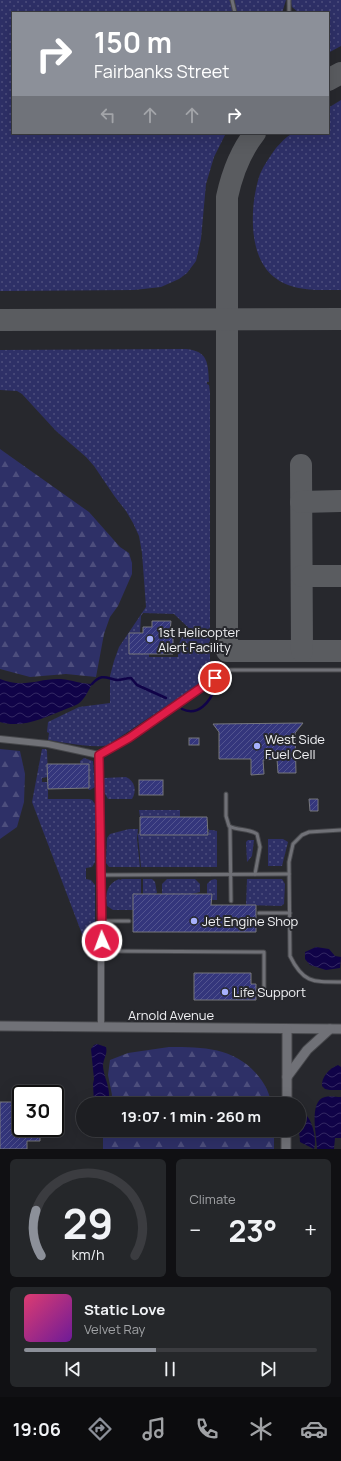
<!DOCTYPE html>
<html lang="en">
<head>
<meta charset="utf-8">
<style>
	body { margin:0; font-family:Manrope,sans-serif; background:#25272a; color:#f1f3f6; height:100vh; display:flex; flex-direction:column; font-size:15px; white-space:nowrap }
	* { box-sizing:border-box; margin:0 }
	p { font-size:13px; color:#a0a2a5 }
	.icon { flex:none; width:22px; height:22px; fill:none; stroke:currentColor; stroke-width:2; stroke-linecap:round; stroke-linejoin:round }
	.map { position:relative; height:1149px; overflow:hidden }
	.panel { display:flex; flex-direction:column; gap:10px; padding:10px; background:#101013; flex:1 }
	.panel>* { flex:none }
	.guide { position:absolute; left:12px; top:12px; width:317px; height:122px; border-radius:0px; box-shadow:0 4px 16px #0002,0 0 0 1px #3b3c40; background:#8c9099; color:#fff; overflow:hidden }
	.speed { position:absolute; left:12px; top:1085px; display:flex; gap:8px; font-size:20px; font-weight:700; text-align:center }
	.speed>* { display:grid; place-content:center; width:52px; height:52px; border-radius:50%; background:#1d1e22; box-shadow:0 4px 16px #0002,0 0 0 1px #3b3c40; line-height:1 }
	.speed .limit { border:2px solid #111; border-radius:6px; background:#fff; color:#111 }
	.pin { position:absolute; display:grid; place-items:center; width:34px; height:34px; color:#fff; margin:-17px; border:2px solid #fff; border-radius:50%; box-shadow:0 1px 4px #0007 }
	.me { position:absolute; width:44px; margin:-22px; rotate:358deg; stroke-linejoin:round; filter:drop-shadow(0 0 3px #0008) }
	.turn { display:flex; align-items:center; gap:14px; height:84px; padding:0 16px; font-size:18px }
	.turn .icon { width:52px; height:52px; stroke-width:2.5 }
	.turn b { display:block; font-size:28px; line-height:34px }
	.lanes { display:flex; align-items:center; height:38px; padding:0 16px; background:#0003; justify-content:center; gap:20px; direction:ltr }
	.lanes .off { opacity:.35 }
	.big { font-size:30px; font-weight:700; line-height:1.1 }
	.panel .widget { flex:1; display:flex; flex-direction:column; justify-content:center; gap:6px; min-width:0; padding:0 14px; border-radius:6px; background:#25272a }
	.panel .dial { align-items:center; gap:0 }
	.dial svg { height:104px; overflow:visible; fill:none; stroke:#3b3c40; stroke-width:7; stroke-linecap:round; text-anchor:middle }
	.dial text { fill:#f1f3f6; stroke:none }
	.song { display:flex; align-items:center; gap:12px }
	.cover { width:48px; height:48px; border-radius:6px; background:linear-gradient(135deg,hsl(340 70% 55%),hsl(280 70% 35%)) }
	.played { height:4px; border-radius:2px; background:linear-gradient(90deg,#8c9099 45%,#3b3c40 45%) }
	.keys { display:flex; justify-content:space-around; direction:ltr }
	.heat { display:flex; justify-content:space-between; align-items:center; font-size:22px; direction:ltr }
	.panel .tiles { flex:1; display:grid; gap:10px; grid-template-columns:1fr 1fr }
	.widget:last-child { grid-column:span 2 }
	.trip { position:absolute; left:76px; top:1097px; width:230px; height:40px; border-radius:20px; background:#1d1e22; box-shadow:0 4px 16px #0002,0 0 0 1px #3b3c40; font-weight:700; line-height:40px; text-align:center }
	.menu { display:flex; height:64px; justify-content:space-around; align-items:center; background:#0c0c0e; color:#a0a2a5 }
	.menu .icon { width:28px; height:28px }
	.menu .active { color:#8c9099 }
	.menu b { font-size:18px; color:#f1f3f6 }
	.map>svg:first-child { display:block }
	.grass { fill:url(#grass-dots) }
	.forest { fill:url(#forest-firs) }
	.water { fill:url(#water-waves) }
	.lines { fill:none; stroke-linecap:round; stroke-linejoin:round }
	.stream { stroke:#100348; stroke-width:2.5 }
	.taxiway { stroke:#5a5c60; stroke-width:22 }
	.building { fill:url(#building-hatch); stroke:#76777c }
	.lane-casing { stroke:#46474b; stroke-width:5 }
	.street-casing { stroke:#46474b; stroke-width:8 }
	.secondary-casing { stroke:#46474b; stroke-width:11 }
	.lane { stroke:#707177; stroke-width:3 }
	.street { stroke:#707177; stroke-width:6 }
	.secondary { stroke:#707177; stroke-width:9 }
	.route-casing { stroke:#92132f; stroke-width:10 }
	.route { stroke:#e11d48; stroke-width:7 }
	.poi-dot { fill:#a7b1fc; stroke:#27282d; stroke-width:1.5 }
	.labels { text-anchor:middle; stroke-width:4; stroke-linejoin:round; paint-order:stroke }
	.poi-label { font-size:13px; fill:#f0f1f4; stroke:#27282d; text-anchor:start }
	.street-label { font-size:13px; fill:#f0f1f4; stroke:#27282d }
</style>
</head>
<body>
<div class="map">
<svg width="341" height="1149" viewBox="0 0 341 1149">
	<defs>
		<pattern id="grass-dots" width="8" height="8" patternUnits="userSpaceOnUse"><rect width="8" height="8" fill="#2e3067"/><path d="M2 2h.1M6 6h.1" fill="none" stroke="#4d4e7d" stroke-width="1.8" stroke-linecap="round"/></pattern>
		<pattern id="forest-firs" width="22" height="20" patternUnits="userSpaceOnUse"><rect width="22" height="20" fill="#2e3067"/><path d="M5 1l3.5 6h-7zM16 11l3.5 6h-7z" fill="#4d4e7d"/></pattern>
		<pattern id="water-waves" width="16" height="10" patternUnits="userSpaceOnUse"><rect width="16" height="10" fill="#100348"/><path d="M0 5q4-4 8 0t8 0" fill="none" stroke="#332863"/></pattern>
		<pattern id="building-hatch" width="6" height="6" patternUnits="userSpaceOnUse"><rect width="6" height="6" fill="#34367c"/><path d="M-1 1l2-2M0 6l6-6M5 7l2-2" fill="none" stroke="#52548f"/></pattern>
	</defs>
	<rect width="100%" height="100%" fill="#27282d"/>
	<g class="grass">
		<path d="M0,0H230L233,13H13V133H226L214,157L206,184L201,239L196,261L187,273L179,279L161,287L134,290L0,291Z"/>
		<path d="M234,0H286L282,13H237Z"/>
		<path d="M290,0H341V46L328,53V13H299L292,7Z"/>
		<path d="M341,100V290C319,290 292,292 274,277C247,256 250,203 260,174C264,165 270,156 276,148C281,143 285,137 292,134C298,131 320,133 328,133V108Z"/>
		<path d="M186,349C208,351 208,363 209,382H207V384L209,385L210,392V633H194L174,614L143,613L141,616L140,633H129V654H149V657H178V646L182,637H210V677L108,745C95,749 63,742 48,740L49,733L47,732L48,722L79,707L110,703V676L114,661L119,647L146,607L142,553L139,536L133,523L126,511L115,497L94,466L86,457L56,431L22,394L17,391L0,390V350Z"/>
		<path d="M42,749H46L47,751L48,777L42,778V782H48V799H89L92,800L95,804V862L92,867L86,868V879L91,880L95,885V942H85L32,802Z"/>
		<path d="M84,758L93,761L95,787L90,790L88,789L89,764H80V761Z"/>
		<path d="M126,777C135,781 137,791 132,799H108L104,792V778Z"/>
		<path d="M139,810H180V817H140Z"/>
		<path d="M129,829H138L137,839L140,867H141L138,835L140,831V835H207L208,832H209V829H207L217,831V867H109L106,863L107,838L110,834Z"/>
		<path d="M268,839H283L288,842L282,866H268Z"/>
		<path d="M248,840H254L252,856L247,862L246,842Z"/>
		<path d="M119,879L120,880L122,879H141V893L133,905V910H113L107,906C105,893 107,884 119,879Z"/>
		<path d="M143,879H152L155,882L157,893L154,894H143Z"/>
		<path d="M167,879H195L200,884V892L192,894H162V884Z"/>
		<path d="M215,879L217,880V900H207V884L211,880Z"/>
		<path d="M247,879H282L285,884L284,904L281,906L246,905Z"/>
	</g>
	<g class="forest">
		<path d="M0,449L89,512L120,547L129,553L132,563V574L118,606L110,617L104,634L96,677L66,674L30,677L0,669Z"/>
		<path d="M0,749L20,751L25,774L24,802L17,827L0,839Z"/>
		<path d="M169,1047C208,1047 241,1048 264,1084C268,1090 270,1098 272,1104H110L112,1095L108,1075L110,1060L128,1053Z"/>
		<rect x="103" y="1130" width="171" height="19"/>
	</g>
	<g class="water">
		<path d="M0,679C25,689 38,678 61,679C72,680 82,684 92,684C88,691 85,699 78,704C75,706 70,707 66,709C46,717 22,729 0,722Z"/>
		<path d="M316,947L329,949L335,956L341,957L340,968L326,970L310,965L305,959V952Z"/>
		<path d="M97,1044L106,1047C108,1054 103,1059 103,1066C104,1080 112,1088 108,1104H94L93,1084L94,1079L91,1049L94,1045Z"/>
		<path d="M338,1065L341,1067V1090H330L325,1089L322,1086C321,1077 330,1068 338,1065Z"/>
		<path d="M341,1097V1138H335L334,1149H317C317,1136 308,1101 325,1097C330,1096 336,1097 341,1097Z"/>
		<path d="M307,1116C313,1123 317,1141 314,1149L300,1142C300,1132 295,1119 307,1116Z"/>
	</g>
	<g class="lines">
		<g class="stream">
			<path d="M92,684C102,673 106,678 117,680C122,680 126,678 131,678L137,685L166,698"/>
			<path d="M182,709C198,717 210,702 215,688"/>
		</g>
		<g class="taxiway">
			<path d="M328,80L341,73"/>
			<path d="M255,133C240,152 232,174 227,197V651H341"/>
			<path d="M0,320L341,319"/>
			<path d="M301,465L302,651"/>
			<path d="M301,502L341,501"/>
			<path d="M302,576H341"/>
		</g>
	</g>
	<g class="building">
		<path d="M152,621H171L170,632H173V654H129V633H143V627H152Z"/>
		<path d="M303,723L295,733L296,773H278L277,759L263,760L264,774L251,775V759H219V732L213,724Z"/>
		<rect x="189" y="738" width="10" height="7"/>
		<path d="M47,764H89V788L48,789Z"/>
		<rect x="139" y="780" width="24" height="15"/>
		<path d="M309,799H318V811H310Z"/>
		<path d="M140,817H207L208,835H140Z"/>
		<path d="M133,894H212L211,905H256V932H133Z"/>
		<path d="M194,973H251V984H256V1000H194Z"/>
		<path d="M0,1102H21V1129H40V1141H27V1149H0Z"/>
	</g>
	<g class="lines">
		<g class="lane-casing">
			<g id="lane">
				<path d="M232,0L235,13"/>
				<path d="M288,13L289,12V0"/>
				<path d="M215,678L227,670H341"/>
				<path d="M226,794V816L229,826C238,831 248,828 257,834L260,847L255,874"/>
				<path d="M230,827L231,901"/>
				<path d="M341,830L309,832L302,835L293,844L289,862L290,956C303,983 313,982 341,982"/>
				<path d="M100,875L289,874"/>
				<path d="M259,913H290"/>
				<path d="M101,921H129"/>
				<path d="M101,951L264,952V996"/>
			</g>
		</g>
		<g class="street-casing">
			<g id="street">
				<path d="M0,739L48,744L99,755"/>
				<path d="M101,1027V941L99,755L129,738L215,678"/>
			</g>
		</g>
		<g class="secondary-casing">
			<g id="secondary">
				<path d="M0,1026L341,1029"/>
				<path d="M287,1077L307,1050L330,1029"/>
				<path d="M287,1104V1029"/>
				<path d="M286,1130V1149"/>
			</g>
		</g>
		<use href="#lane" class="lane"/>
		<use href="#street" class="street"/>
		<use href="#secondary" class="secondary"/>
	</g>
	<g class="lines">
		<g class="route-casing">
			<path id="route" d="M102,941L99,755L129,738L215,678"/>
		</g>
		<use href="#route" class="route"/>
	</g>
	<g class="poi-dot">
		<circle cx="150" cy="639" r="4"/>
		<circle cx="257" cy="746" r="4"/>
		<circle cx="194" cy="921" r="4"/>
		<circle cx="225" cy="992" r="4"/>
	</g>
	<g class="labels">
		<g class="poi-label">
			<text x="158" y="637">1st Helicopter<tspan x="158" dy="15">Alert Facility</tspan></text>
			<text x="265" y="744">West Side<tspan x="265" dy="15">Fuel Cell</tspan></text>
			<text x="202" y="926">Jet Engine Shop</text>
			<text x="233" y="997">Life Support</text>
		</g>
		<g class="street-label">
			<text x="171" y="1020">Arnold Avenue</text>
		</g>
	</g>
</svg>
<div class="speed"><div class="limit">30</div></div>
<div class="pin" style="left:215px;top:678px;background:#d93025"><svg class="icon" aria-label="arrive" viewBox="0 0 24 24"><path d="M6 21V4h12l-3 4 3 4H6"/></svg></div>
<svg class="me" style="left:102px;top:941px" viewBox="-20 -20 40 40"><circle r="17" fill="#e11d48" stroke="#fff" stroke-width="3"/><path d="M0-11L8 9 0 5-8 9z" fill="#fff"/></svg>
<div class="trip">19:07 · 1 min · 260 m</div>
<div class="guide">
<div class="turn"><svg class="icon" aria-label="right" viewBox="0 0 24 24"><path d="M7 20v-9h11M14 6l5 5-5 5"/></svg><div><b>150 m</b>Fairbanks Street</div></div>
<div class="lanes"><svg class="icon off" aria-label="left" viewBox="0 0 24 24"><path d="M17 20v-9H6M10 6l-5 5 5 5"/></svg><svg class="icon off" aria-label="ahead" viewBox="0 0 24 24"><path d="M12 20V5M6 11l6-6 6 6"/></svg><svg class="icon off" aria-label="ahead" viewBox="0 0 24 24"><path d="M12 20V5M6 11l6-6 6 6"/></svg><svg class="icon" aria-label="right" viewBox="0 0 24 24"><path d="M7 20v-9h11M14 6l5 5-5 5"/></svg></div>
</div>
</div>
<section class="panel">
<div class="tiles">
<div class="widget dial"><svg viewBox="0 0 100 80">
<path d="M14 69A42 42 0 1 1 86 69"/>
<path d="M14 69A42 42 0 0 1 10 34" stroke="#8c9099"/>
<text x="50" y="56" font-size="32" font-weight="700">29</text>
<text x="50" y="72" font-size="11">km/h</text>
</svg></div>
<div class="widget"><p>Climate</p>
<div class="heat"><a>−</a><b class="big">23°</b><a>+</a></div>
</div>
<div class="widget">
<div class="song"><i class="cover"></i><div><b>Static Love</b><p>Velvet Ray</p></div></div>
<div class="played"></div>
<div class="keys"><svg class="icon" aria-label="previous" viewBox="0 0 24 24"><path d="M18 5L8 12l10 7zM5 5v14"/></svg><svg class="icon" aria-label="pause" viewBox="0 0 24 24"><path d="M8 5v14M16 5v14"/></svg><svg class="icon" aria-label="next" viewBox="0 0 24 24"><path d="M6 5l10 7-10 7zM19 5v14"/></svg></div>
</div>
</div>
</section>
<nav class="menu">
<b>19:06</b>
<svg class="icon active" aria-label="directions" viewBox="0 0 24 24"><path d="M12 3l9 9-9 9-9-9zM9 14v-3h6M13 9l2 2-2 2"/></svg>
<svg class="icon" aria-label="music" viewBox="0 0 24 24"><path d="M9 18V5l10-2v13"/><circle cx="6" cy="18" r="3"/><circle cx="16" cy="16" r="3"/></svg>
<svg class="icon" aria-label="phone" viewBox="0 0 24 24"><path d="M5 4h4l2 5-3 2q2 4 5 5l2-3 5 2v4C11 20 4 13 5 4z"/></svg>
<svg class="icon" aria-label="climate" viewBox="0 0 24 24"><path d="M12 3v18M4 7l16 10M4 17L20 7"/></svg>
<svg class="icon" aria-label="car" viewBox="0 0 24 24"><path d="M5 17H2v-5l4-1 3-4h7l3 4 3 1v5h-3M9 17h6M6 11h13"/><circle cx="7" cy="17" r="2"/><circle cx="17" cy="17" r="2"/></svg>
</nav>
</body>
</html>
